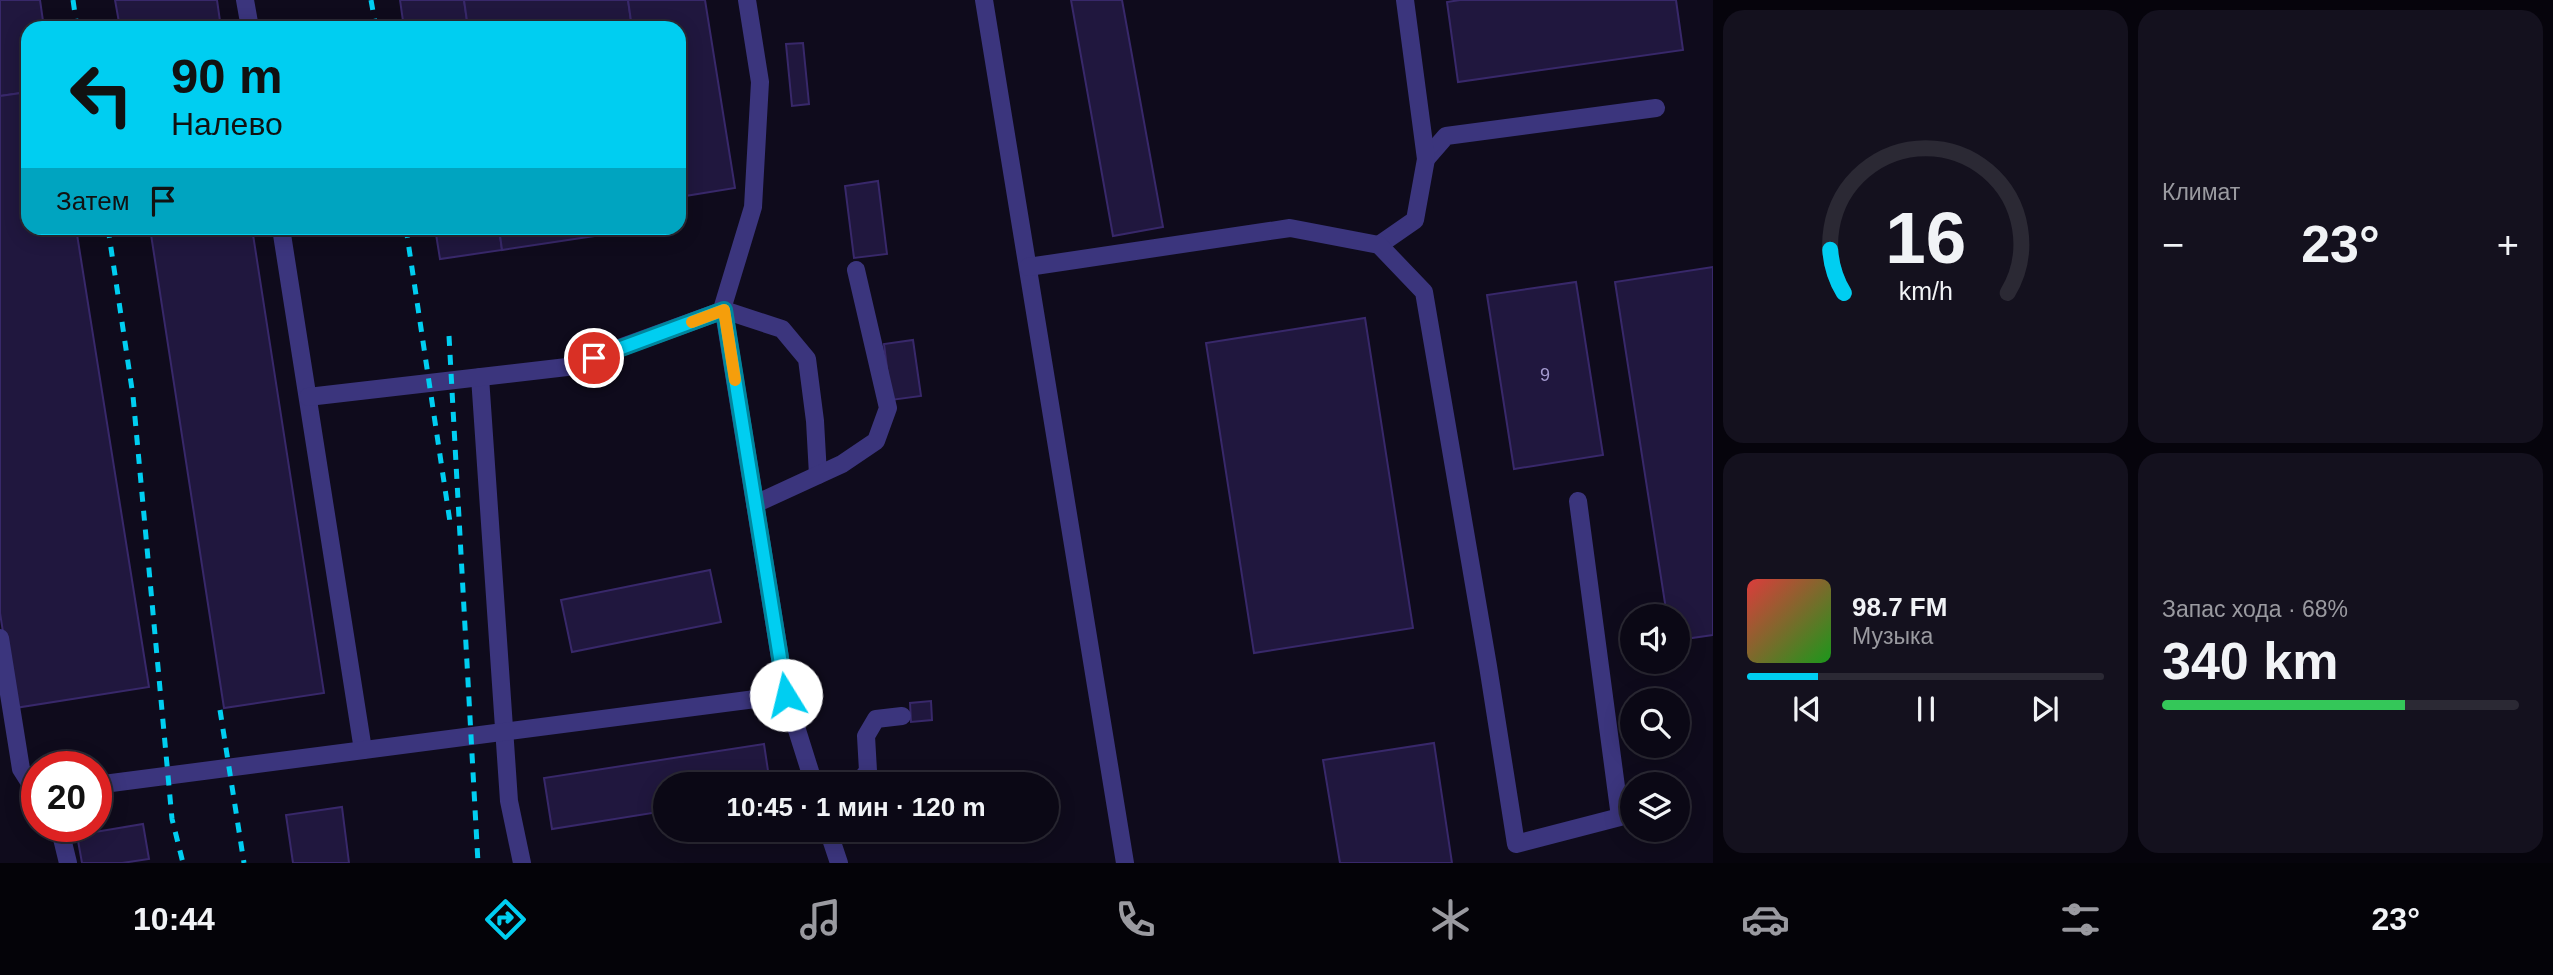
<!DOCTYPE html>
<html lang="ru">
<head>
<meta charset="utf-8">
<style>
	body { margin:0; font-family:Arial,sans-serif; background:#14111e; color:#f1f3f6; height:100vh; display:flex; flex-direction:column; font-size:26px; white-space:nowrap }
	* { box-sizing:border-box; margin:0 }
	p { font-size:23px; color:#9a9aa0 }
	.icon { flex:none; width:38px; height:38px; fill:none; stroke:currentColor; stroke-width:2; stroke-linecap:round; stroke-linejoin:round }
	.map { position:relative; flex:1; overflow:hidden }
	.sheet { display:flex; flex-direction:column; gap:10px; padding:10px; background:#06040c; width:840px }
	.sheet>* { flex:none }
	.top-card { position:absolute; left:21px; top:21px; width:665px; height:214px; border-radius:21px; box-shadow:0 4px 18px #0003,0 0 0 2px #2b2934; background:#00cef1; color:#111; overflow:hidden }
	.tools { position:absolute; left:1620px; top:604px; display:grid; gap:14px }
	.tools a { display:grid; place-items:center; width:70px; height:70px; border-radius:50%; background:#0b0815; box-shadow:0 4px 18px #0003,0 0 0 2px #2b2934; font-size:35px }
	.speed { position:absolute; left:21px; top:751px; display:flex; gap:14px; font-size:35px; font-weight:700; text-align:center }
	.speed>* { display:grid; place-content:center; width:91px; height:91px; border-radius:50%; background:#0b0815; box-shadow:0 4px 18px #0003,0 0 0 2px #2b2934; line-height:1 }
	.speed .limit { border:10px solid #d22; background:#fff; color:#111 }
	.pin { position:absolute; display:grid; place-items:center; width:60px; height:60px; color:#fff; margin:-30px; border:4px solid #fff; border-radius:50%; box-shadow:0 2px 7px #0007 }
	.me { position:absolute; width:77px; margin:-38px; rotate:351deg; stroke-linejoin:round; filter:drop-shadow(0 0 5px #0008) }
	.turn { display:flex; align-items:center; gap:24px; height:147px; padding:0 35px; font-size:32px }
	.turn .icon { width:91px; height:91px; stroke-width:2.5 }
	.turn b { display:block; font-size:49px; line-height:60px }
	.then { display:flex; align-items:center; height:66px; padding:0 35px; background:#0003; gap:14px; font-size:26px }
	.big { font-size:52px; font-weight:700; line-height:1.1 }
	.sheet .widget { flex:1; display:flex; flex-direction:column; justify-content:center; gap:10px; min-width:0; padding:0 24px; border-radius:21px; background:#14111e }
	.sheet .dial { align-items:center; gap:0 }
	.dial svg { height:182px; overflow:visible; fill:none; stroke:#2b2934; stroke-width:7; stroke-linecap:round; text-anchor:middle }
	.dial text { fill:#f1f3f6; stroke:none }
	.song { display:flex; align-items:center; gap:21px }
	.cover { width:84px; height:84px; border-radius:10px; background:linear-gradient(135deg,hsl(0 70% 55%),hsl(120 70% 35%)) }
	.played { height:7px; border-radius:4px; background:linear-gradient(90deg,#00cef1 20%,#2b2934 20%) }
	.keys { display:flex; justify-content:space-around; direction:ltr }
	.heat { display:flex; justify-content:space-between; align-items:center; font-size:38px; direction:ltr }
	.charge { height:10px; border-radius:5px; background:linear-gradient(90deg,#34c759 68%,#2b2934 0) }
	.sheet .tiles { flex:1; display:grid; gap:10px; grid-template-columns:repeat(2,1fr) }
	.trip { position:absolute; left:653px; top:772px; width:406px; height:70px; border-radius:35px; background:#0b0815; box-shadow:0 4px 18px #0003,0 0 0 2px #2b2934; font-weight:700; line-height:70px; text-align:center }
	.tabs { display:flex; height:112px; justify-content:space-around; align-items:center; background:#040308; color:#9a9aa0 }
	.tabs .icon { width:49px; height:49px }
	.tabs .current { color:#00cef1 }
	.tabs b { font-size:32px; color:#f1f3f6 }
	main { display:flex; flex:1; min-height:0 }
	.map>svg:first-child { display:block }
	.building { fill:#20173e; stroke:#38286a; stroke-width:2 }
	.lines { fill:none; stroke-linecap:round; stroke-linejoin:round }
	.minor { stroke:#3b357d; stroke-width:18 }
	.rail { stroke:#00cef1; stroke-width:5; stroke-dasharray:10 9; stroke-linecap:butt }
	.route-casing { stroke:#00869d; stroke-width:18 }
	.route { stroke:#00cef1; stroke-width:12 }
	.slow { stroke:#f59e0b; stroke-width:12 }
	.labels { text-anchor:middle; stroke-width:7; stroke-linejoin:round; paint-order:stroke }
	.number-label { font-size:18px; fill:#a49acf }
</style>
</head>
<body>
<main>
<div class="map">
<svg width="1713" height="863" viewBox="0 0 1713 863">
	<rect width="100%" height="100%" fill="#0f0b1c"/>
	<g class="building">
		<path d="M0,0H40L44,28H28V92L0,96Z"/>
		<path d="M115,0H217L221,28H120Z"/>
		<path d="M400,0H464L468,28H404Z"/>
		<path d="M464,0H628L632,28H468Z"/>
		<path d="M628,0H705L735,188L679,197V28H632Z"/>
		<path d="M1071,0H1122L1163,227L1113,236Z"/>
		<path d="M1460,0H1676L1683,50L1458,82L1447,2Z"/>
		<path d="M803,43L809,104L792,106L786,44Z"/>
		<path d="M28,92V228H76L149,687L15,708L0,613V96Z"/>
		<path d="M878,181L887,254L854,258L845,186Z"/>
		<path d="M150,228H252L324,693L224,708Z"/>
		<path d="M435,228H499L502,250L440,259Z"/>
		<path d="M499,228H648L502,250Z"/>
		<path d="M1713,267V635L1678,640V616H1667L1615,282Z"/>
		<path d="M1576,282L1603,455L1514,469L1487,295Z"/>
		<path d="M1365,318L1413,628L1254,653L1206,343Z"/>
		<path d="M913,340L921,396L891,400L884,344Z"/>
		<path d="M710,570L721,622L572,652L561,600Z"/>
		<path d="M931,701L932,720L911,722L910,703Z"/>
		<path d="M1434,743L1452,863H1340L1323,760Z"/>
		<path d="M764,744L770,784H665V811L552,829L544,778Z"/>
		<path d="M342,807L349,863H293L286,815Z"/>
		<path d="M143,824L149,859L122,863H82L77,835Z"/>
	</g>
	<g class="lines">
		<g class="minor">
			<path d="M245,0L250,28"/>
			<path d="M747,0L760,82L753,207L723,306L786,695L814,784"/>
			<path d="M984,0L1125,863"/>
			<path d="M1426,159L1446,136L1656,108"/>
			<path d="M281,228L363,750"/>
			<path d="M1379,245L1415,220L1426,159L1405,0"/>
			<path d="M1028,267L1290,228L1379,245L1424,292L1488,666L1516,844L1620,817L1578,501"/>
			<path d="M480,377L509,801L522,863"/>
			<path d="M308,397L567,367L724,310L782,329L807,359L815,421L818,475"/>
			<path d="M755,504L842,464L876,441L888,408L856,270"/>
			<path d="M0,638L21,769L28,780L37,787"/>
			<path d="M857,784L868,771L866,736L876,719L902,716"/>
			<path d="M96,785L786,695"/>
			<path d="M59,826L68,863"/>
			<path d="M828,830L839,863"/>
		</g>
		<g class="rail">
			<path d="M73,0L77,28"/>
			<path d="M371,0L376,28"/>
			<path d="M108,228L133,396L172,819L183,863"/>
			<path d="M406,228L450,522"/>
			<path d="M449,336L478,863"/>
			<path d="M220,710L244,863"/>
		</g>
	</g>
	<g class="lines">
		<g class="route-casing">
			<path id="route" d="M594,358L724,310L786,695"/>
		</g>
		<use href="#route" class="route"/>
		<path class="slow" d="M692,322L724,310L735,380"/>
	</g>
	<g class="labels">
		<g class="number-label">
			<text x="1545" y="381">9</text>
		</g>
	</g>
</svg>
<div class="tools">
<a><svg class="icon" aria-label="sound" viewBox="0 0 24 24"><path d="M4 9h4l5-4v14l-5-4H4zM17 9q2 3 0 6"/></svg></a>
<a><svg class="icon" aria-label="search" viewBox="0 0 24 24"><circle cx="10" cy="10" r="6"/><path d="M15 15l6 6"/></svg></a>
<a><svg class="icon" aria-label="layers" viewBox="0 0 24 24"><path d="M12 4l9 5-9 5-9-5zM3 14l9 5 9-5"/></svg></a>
</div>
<div class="speed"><div class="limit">20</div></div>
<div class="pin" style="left:594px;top:358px;background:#d93025"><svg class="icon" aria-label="arrive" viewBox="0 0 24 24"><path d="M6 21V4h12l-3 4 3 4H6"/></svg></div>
<svg class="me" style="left:786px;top:695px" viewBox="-20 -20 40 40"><circle r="19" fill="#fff"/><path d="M0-13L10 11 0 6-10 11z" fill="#00cef1"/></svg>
<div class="trip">10:45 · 1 мин · 120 m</div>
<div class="top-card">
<div class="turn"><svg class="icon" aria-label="left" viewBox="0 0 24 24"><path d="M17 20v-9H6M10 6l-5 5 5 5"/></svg><div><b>90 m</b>Налево</div></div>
<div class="then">Затем<svg class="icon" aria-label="arrive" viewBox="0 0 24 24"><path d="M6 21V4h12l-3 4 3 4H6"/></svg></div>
</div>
</div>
<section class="sheet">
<div class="tiles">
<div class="widget dial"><svg viewBox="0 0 100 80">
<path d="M14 69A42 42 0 1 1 86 69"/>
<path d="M14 69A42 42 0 0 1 8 50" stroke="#00cef1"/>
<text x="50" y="56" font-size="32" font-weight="700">16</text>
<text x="50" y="72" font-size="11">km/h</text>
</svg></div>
<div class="widget"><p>Климат</p>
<div class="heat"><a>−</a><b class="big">23°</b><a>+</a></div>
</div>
<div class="widget">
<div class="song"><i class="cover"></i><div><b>98.7 FM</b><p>Музыка</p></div></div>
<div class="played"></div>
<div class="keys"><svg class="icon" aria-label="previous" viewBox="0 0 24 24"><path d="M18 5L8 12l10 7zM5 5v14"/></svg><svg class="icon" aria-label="pause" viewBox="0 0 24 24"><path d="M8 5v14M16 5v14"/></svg><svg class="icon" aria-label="next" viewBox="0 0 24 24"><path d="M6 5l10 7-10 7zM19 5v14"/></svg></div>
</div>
<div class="widget"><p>Запас хода · 68%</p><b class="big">340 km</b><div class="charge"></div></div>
</div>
</section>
</main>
<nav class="tabs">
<b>10:44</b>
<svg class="icon current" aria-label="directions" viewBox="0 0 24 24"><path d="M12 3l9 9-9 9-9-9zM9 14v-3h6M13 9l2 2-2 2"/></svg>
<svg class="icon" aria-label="music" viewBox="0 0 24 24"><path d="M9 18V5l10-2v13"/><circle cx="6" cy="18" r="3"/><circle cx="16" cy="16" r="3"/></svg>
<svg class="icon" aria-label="phone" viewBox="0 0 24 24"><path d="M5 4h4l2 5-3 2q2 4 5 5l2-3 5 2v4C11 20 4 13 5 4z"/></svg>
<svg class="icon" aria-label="climate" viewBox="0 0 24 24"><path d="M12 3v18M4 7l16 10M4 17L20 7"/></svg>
<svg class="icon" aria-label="car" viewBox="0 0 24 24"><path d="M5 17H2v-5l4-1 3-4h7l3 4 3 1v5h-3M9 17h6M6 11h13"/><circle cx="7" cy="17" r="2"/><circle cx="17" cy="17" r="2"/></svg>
<svg class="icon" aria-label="filters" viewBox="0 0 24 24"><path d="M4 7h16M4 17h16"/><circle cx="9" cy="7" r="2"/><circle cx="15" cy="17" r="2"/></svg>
<b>23°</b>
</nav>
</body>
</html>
